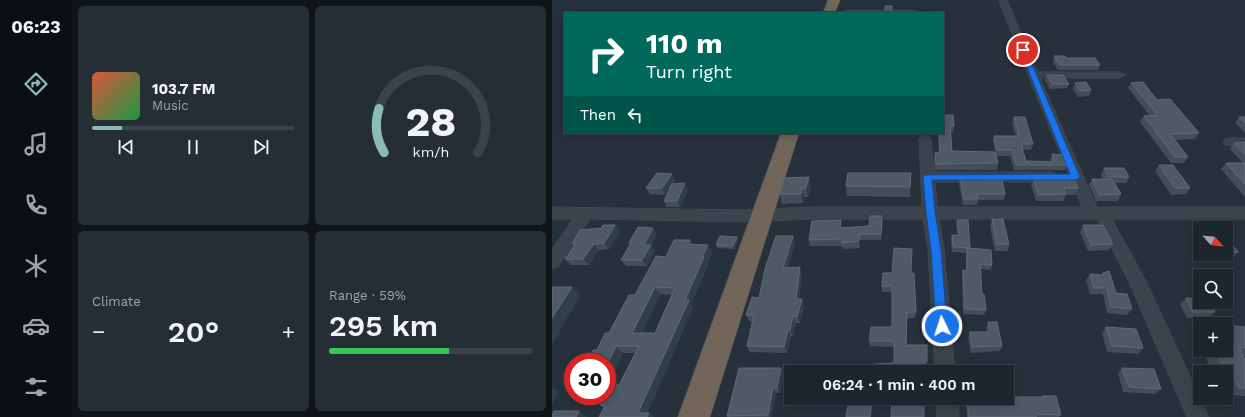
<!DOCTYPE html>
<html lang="en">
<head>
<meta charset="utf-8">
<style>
	body { margin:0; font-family:"Work Sans",sans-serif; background:#252d35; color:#f1f3f6; height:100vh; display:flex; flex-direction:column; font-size:15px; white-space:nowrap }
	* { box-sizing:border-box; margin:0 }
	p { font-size:13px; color:#a0a5aa }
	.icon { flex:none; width:22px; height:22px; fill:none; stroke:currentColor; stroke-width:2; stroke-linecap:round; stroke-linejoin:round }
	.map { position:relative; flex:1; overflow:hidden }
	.details { display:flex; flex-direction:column; gap:6px; padding:6px; background:#101419; width:480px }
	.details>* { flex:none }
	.guide { position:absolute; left:12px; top:12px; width:380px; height:122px; border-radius:0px; box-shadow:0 2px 10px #0003,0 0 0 1px #3b4249; background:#00695c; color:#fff; overflow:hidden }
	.needle { width:26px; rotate:117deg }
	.controls { position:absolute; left:641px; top:221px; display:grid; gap:8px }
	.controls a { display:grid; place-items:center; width:40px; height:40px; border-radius:0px; background:#1d252d; box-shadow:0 2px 10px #0003,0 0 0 1px #3b4249; font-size:20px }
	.speed { position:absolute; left:12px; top:353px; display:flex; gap:8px; font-size:20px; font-weight:700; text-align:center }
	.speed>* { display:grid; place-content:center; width:52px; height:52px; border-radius:50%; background:#1d252d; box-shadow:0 2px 10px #0003,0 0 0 1px #3b4249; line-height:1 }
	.speed .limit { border:6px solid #d22; background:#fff; color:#111 }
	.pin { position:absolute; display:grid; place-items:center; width:34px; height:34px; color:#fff; margin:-17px; border:2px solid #fff; border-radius:50%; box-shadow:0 1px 4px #0007 }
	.me { position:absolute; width:44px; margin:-22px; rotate:356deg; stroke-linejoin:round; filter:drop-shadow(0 0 3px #0008) }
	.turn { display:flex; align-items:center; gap:14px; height:84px; padding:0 16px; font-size:18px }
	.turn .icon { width:52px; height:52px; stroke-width:2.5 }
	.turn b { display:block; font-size:28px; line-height:34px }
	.then { display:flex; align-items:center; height:38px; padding:0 16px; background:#0003; gap:8px; font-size:15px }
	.big { font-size:30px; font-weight:600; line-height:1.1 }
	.details .widget { flex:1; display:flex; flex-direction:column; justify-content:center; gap:6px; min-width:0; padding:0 14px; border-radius:6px; background:#252d35 }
	.details .dial { align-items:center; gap:0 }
	.dial svg { height:104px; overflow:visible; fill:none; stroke:#3b4249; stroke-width:7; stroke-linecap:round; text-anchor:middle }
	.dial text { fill:#f1f3f6; stroke:none }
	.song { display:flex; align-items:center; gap:12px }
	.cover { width:48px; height:48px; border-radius:6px; background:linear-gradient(135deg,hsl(10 70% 55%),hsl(140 70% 35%)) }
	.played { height:4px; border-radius:2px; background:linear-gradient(90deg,#8bbbb9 15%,#3b4249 15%) }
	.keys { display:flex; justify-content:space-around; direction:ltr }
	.heat { display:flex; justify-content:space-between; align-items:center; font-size:22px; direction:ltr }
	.charge { height:6px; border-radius:3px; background:linear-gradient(90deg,#34c759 59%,#3b4249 0) }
	.details .tiles { flex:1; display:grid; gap:6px; grid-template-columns:repeat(2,1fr) }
	.trip { position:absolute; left:232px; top:365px; width:230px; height:40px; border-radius:0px; background:#1d252d; box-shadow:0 2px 10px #0003,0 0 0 1px #3b4249; font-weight:600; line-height:40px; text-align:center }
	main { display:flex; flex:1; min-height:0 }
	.menu { display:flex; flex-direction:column; width:72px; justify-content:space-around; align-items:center; background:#0c0f12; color:#a0a5aa }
	.menu .icon { width:28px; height:28px }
	.menu .selected { color:#8bbbb9 }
	.menu b { font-size:18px; color:#f1f3f6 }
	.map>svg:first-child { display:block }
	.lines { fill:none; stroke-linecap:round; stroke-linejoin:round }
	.minor-casing { stroke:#444c55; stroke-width:1 }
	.highway-casing { stroke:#464e57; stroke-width:1 }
	.minor { fill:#3b434c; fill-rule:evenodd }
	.highway { fill:#716659; fill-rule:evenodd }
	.wall { fill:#434e5a; fill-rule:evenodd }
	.shaded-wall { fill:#323e49 }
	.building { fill:#4f5a66; stroke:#606a75; fill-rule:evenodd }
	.route { fill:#1a73e8; stroke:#114b97 }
</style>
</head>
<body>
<main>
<nav class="menu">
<b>06:23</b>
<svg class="icon selected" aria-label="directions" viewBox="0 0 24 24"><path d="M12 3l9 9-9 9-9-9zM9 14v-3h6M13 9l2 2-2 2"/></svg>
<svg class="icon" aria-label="music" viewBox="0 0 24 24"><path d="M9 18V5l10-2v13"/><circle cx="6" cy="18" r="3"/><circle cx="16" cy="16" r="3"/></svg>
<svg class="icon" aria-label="phone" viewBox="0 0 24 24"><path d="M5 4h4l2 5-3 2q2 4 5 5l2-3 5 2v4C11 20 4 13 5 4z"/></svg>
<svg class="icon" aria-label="climate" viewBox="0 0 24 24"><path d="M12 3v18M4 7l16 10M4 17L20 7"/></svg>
<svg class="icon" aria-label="car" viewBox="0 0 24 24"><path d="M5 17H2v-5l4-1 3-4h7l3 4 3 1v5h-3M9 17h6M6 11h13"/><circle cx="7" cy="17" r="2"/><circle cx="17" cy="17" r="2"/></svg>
<svg class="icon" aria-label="filters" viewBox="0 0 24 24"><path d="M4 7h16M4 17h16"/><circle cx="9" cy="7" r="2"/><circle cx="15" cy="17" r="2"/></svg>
</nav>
<section class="details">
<div class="tiles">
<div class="widget">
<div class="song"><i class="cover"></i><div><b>103.7 FM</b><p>Music</p></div></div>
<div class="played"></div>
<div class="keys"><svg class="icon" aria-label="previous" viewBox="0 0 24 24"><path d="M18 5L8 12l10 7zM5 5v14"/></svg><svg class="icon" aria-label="pause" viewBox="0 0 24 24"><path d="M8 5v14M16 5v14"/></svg><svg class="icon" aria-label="next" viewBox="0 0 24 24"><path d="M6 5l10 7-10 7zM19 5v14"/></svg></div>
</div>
<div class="widget dial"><svg viewBox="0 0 100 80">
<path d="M14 69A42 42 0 1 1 86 69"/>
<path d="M14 69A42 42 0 0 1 10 35" stroke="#8bbbb9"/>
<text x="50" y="56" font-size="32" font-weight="700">28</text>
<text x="50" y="72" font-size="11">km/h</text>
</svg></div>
<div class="widget"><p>Climate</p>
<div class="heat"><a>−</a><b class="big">20°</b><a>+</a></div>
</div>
<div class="widget"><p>Range · 59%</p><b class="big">295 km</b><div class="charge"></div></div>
</div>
</section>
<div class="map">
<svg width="693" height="417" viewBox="0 0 693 417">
	<rect width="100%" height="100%" fill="#27313c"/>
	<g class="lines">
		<g class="minor-casing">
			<g id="minor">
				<path d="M447,0H455L486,72H568L573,75L568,78H488L545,207H693V219H560L593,279L657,417H635L576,280L545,219H387L392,250L403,372H383L376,250L371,219H261L192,222L38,219L6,267L0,269V249L21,219H0V207L192,210L261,207H370L367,139L369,136H377L379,139L382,172H500L505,174L507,177L505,180L500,182H383L385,207H530L476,75Z"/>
				<path d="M677,138H693V146L673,145L671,142L673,139Z"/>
				<path d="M384,398H406L407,417H385Z"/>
			</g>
		</g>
		<g class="highway-casing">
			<g id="highway">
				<path d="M276,0H288L283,13H271Z"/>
				<path d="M229,133H247L158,417H126Z"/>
			</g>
		</g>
		<use href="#minor" class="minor"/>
		<use href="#highway" class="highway"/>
	</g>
	<g class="wall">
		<path d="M502,56L548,65L546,70H506L501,62Z"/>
		<path d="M495,75L517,84L515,88L498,89L493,80Z"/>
		<path d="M523,83L539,90L537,96L526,97L521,89Z"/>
		<path d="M579,83L605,100L647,133L643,139L623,140L636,157L632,163H619L588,122L592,116H598L576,88Z"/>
		<path d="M391,115L402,126L401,132H399L400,151L443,152L441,141L442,136H464L460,123L462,117L481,144L479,150H471L475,163V161L499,162L498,160L500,154L515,165L513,170H475L474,168V170H462L458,156H444L446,163L445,170H383L382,159L383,153L387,152L386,134H372V133H391Z"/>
		<path d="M687,117H693V133L683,123Z"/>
		<path d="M693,142V196H692L669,169L674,163H691L678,149L682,143Z"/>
		<path d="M607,165L638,188L634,194L619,195L603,171Z"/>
		<path d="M552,168L577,177L574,183H563L569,194L566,201H544L537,185L540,179H551L549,175Z"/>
		<path d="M359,173L358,197L295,196L294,186Z"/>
		<path d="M481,177L526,188L523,195H514L511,201H484L479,184Z"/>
		<path d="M232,178L259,187L256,197H252L251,203L230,204L228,194Z"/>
		<path d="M408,178L436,180L453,194L452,200H426L425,205H411L407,184Z"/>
		<path d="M123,180L121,184L136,190L128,207H115L112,201L119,185L113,195L98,194L94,188Z"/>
		<path d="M330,216L331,222L329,240H307L308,248L291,249L290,246H258L257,240L290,227V228L317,226Z"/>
		<path d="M440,219L457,244L456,251H443L438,226Z"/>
		<path d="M405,220L418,248L440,265L439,270L428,269L430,294L434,310L432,315L411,314L410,276L411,270L414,271V253L400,252L399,240L400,235H406L404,225Z"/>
		<path d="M531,225L561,244L557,250L536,251L528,232Z"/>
		<path d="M68,231L57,249L47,250L37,265H19L13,259L22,246L20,244Z"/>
		<path d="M105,234L99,246L103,251L95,266H74L69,260L78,245L77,243Z"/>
		<path d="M241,236L243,243L236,268L250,274L247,299H250L252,306L248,323H244L241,336H239L235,353L198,352L195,346L201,322H198L194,315L207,298Z"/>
		<path d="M674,236L686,252L680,258H666L663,254H674Z"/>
		<path d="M138,240L141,244L160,252L155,263L156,265L139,304L141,307L95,413H97L102,417H47L52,408L48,405L67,385L84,353H71L56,385H55V362L45,350L114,257ZM108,294L120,295L103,333H90Z"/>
		<path d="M186,240L182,249L166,248L164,245Z"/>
		<path d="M359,273L364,312L363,318H355L354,345L375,362L374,367L342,363V347L318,346L317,341L340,327V292H330V286Z"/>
		<path d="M551,273L564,293L580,309L575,315L555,313L551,294H538L534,280L538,274L550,275Z"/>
		<path d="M634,298L663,312L656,318H635L628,304Z"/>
		<path d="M436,322L450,346L448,351L419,353L416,338L418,332H435L434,328Z"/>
		<path d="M648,324V350H674L693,328V356H691L693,360V396L677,395L674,389V372H666L665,371L659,370L652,353H649L640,332L648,324H655Z"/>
		<path d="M554,327L591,348L586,354L555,352L550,333Z"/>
		<path d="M229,368L232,374L228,393H224L219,417H176L175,416Z"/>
		<path d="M570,368L609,389L603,394L571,392L566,373Z"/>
		<path d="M491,396L509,415L507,417H415L414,404L415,399H427V398H455L458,397H490Z"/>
	</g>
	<g class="shaded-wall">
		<path d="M120,174L123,180L113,195L110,188Z"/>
		<path d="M257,177L259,187L256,197L254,188Z"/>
		<path d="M133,183L136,190L128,207L125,201Z"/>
		<path d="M250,188L252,197L251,203L249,194Z"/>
		<path d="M330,216L331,222L329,240V234Z"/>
		<path d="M63,225L68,231L57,249L52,243Z"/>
		<path d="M101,228L105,234L99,246L103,251L95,266L90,260L92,245Z"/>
		<path d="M241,236L243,243L234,275L231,268Z"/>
		<path d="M185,237L186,240L182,249L181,246Z"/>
		<path d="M138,240L142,247L136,244Z"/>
		<path d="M42,244L47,250L37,265L31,259Z"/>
		<path d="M156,245L160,252L155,263L156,265L139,304L141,307L94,417L86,413Z"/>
		<path d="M248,267L250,274L246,306L244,299Z"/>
		<path d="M20,287L29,296L7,331L8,333L0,344V318Z"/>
		<path d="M103,287L108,294L87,339L80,333Z"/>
		<path d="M250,299L252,306L248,323L245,317Z"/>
		<path d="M241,316L244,323L241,336L238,330Z"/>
		<path d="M236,330L239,336L235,353L232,347Z"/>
		<path d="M64,346L71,353L56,385L55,384V365Z"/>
		<path d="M229,368L232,374L228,393L225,388Z"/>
		<path d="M0,387L7,391L0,404Z"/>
		<path d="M221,388L224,393L219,417H217L216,415Z"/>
		<path d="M320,401L321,406L319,417H318Z"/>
		<path d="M27,411L36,417H24Z"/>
		<path d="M97,413L102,417H95Z"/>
	</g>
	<g class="building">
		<path d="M333,6H340V11H365V13H292L293,11H333Z"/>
		<path d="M502,56H513L514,58H543L548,65H508Z"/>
		<path d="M495,75H511L517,84H500Z"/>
		<path d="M534,82L539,90L528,91L523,83Z"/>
		<path d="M591,82L605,100L618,99L647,133L618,134L636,157H623L592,116L606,115L579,83Z"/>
		<path d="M391,115H401L402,126H398L400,151L443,152L446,163L384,164L383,153L388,152L387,133H391Z"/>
		<path d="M462,117H473L481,144H469L475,165H464L460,150H445L442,136H467Z"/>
		<path d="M687,117H693V123Z"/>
		<path d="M693,142V154L682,143Z"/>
		<path d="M500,154L510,155L515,165H477L475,161L502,162Z"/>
		<path d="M674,163H693V184Z"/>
		<path d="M607,165H621L638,188H623Z"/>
		<path d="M552,168H572L577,177H556Z"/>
		<path d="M105,173L120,174L110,188H94Z"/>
		<path d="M296,173H359L358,187L294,186Z"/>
		<path d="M257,177L254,188H250L249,194H228L232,178Z"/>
		<path d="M481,177H521L526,188H512L514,194L486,195Z"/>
		<path d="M408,178H436V180H450L453,194H425L426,199H412Z"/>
		<path d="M540,179H560L569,194L547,195Z"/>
		<path d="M133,183L125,201H112L120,184Z"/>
		<path d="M318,216H330L329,234H307V241L290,243V239L257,240L260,221L289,220L288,228L317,226Z"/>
		<path d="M440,219H451L457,244H445Z"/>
		<path d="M405,220H416L418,248L401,247L400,235H407Z"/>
		<path d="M51,225H63L52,243L42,244L31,259H13L24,243L20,244L28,230L50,228Z"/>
		<path d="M531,225H551L561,244L539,245Z"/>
		<path d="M86,227L101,228L92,245H99L90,260H69L79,243H77Z"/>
		<path d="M168,236L185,237L181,246L164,245Z"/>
		<path d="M224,236H241L231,268L248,267L244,299H250L245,317L241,316L238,330H236L232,347L195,346L202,315H194L200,297L207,298L213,269Z"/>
		<path d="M674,236L686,252H674Z"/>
		<path d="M122,240H138L136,244L156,245L150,257H152L133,300H137L86,413H97L95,417H47L53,406L48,405L53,396H55V393L59,385H67L87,346H64L55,365V362H34L41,350H45L53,333H57L77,295H83L104,256L114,257ZM103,287L123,288L103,333H80Z"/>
		<path d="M342,248L360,249L359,273H362L364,312H355L354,345H375V362H371V372H322V364L342,363V341H317L319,327H340V286H330L331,273H340Z"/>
		<path d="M415,248L439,250L440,265L428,264L430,294H432L434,310L413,309L411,270L415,271Z"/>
		<path d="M557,271L564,293L575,294L580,309L559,307L555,288H542L538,274L551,275V273Z"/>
		<path d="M0,287H20L0,318Z"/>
		<path d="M634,298L648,299V302H657L663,312H641Z"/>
		<path d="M436,322H445L450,346L420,347L418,332H438Z"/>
		<path d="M674,325L693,327V348L687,347L693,360V388H687L675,363H669L663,350H674Z"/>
		<path d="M554,327L584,329L591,348L560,346Z"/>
		<path d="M187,368H229L225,388H221L216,415L175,416Z"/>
		<path d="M570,368L602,369L609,389L577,387Z"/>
		<path d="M455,376L458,397H491V396H504L509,415L484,414V417H417L415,399H430V398H455Z"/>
		<path d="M340,398H372V417H339Z"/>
		<path d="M297,399L320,401L318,417H294Z"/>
		<path d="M2,411H27L24,417H0V415Z"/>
	</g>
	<path class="route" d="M469,49L474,50L528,177L524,180H380L383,212L389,250L395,326L394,330L390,331L386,330L384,326L379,250L374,212L371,177L372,175L518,174L468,50Z"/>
</svg>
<div class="controls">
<a><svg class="needle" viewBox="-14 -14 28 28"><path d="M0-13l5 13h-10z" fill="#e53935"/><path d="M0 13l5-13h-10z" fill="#a0a5aa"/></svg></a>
<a><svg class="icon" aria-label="search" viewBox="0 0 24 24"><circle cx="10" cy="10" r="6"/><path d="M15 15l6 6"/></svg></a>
<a>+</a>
<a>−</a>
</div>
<div class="speed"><div class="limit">30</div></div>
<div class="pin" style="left:471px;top:50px;background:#d93025"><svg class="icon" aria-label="arrive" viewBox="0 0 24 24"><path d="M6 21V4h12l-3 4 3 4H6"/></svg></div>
<svg class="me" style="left:390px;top:326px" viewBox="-20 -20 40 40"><circle r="17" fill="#1a73e8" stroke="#fff" stroke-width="3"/><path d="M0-11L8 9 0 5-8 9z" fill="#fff"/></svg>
<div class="trip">06:24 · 1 min · 400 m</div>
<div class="guide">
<div class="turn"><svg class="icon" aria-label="right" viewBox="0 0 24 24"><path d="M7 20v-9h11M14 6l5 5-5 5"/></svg><div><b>110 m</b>Turn right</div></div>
<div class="then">Then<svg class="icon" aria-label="left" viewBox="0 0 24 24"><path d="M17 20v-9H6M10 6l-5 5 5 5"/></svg></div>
</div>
</div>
</main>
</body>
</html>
